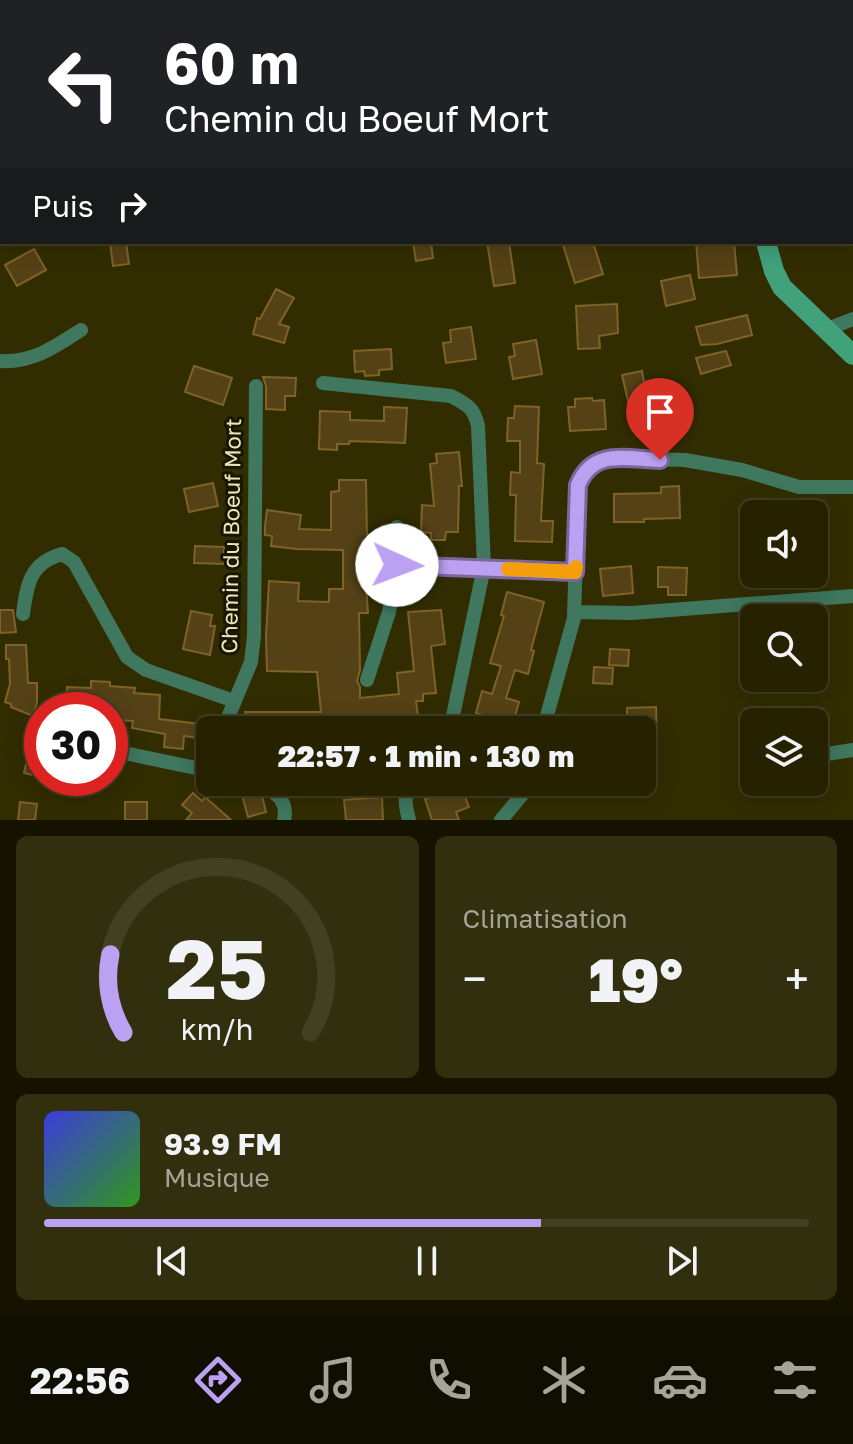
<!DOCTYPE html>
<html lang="fr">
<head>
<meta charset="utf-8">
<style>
	body { margin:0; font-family:"Golos Text",sans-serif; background:#322f0f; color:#f1f3f6; height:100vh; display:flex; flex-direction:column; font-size:30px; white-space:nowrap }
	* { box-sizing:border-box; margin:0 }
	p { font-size:26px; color:#a4a499 }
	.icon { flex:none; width:44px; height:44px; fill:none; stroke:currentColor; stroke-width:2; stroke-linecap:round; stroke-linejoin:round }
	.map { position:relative; height:820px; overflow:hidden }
	.drawer { display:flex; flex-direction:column; gap:16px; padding:16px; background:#151300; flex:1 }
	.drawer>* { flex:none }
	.hud { position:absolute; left:0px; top:0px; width:854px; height:244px; box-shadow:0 4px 20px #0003,0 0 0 2px #423f22; background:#202124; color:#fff; overflow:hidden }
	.controls { position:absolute; left:740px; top:500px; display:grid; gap:16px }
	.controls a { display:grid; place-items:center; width:88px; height:88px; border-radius:12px; background:#262200; box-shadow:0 4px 20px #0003,0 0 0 2px #423f22; font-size:40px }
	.speed { position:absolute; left:24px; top:692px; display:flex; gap:16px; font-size:40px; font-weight:700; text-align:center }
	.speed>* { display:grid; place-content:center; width:104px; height:104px; border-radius:50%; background:#262200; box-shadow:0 4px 20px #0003,0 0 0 2px #423f22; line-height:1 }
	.speed .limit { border:12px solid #d22; background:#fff; color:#111 }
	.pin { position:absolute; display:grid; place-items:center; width:68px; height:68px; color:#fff; margin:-82px -34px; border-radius:50% 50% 50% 0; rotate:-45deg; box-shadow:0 0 8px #0007 }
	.pin .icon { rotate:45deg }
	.me { position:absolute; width:88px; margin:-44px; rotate:92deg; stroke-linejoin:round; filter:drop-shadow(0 0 6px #0008) }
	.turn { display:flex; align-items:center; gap:28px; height:168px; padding:0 32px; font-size:36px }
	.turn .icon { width:104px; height:104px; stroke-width:2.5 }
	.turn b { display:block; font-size:56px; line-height:68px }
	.then { display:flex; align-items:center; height:76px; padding:0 32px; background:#0003; gap:16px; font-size:30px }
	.big { font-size:60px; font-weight:800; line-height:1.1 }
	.drawer .tile { flex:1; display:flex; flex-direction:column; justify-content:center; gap:12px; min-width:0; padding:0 28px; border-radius:12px; background:#322f0f }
	.drawer .dial { align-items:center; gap:0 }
	.dial svg { height:208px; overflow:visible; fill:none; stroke:#423f22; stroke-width:7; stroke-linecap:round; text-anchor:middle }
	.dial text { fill:#f1f3f6; stroke:none }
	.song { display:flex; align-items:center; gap:24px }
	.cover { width:96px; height:96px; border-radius:12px; background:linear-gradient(135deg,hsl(240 70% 55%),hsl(110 70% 35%)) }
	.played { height:8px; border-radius:4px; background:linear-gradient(90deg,#bca0f2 65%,#423f22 65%) }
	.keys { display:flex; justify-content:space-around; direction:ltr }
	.heat { display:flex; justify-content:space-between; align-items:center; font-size:44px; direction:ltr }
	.drawer .tiles { flex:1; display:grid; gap:16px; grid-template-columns:1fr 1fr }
	.tile:last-child { grid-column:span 2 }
	.trip { position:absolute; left:196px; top:716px; width:460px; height:80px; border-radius:12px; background:#262200; box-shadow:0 4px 20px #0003,0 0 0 2px #423f22; font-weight:800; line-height:80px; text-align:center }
	.tab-bar { display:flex; height:128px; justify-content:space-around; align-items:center; background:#0f0e00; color:#a4a499 }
	.tab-bar .icon { width:56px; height:56px }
	.tab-bar .on { color:#bca0f2 }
	.tab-bar b { font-size:36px; color:#f1f3f6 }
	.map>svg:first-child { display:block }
	.building { fill:#544116; stroke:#7f6326; stroke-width:2 }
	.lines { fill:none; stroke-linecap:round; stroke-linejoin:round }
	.minor { stroke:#3f775f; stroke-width:14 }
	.secondary { stroke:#40a17b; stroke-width:20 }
	.route-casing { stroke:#7a689d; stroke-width:20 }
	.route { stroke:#bca0f2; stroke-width:14 }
	.slow { stroke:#f59e0b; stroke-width:14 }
	.labels { text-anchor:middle; stroke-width:6; stroke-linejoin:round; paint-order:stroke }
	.street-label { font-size:22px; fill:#e9e7be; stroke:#181500 }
</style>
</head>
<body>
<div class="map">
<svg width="853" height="820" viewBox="0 0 853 820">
	<rect width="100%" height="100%" fill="#322d00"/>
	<g class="building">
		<path d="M110,242H126L129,264L113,266Z"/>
		<path d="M413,242H431L433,258L416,261Z"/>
		<path d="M487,242H509L515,283L494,286Z"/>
		<path d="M562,242H593L603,274L575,283Z"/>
		<path d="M696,242H734L737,275L699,278Z"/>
		<path d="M34,249L46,270L17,286L5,265Z"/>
		<path d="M690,275L695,299L666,306L661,281Z"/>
		<path d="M276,289L294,298L279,324L289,327L284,343L253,334L257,318L260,319Z"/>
		<path d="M617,304L618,333L599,336L600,348L578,349L576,306Z"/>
		<path d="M747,315L752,335L717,344L701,345L696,327Z"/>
		<path d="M471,327L476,359L446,363L443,343L451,342L450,330Z"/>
		<path d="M536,340L542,374L513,379L509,357L515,356L513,344Z"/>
		<path d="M391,349L392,369L379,370V375L365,376L364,371L355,372L354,351Z"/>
		<path d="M726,351L731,365L701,374L696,358Z"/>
		<path d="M194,366L232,378L223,405L185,392Z"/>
		<path d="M642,371L644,382L657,379L665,411L632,418L622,375Z"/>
		<path d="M263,377L296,378L295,396H285V410L266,409V386Z"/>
		<path d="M592,398L593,401L604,400L606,429L570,431L568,407H575V399Z"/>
		<path d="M515,406L539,407L537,463L544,464L541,521H553L552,542L515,541L516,495H510L511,472L520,473V441H507L508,418H514Z"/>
		<path d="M384,407L407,408L405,443L350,441L349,444H337V450L319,449L320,411L350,412V420L384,421Z"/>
		<path d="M459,452L462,486H459L458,532H446L445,540H431V533L421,532L422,505L434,506L430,464L437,463L436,454Z"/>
		<path d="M339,480H366L367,538H381V562H368V568H365L368,613H359L360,670L357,681L360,687V698L399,694L397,673L414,671L408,612L441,610L445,644L431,646L436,693L423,694V701H416L420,730H383L382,726L340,730H247L245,712H321L317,672L267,671L266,637L269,581L299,583L298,601L329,602V589H343V550L297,549L271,546L272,536L265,535V526L267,510L301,515L299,529L331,530V492L339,491Z"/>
		<path d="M213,483L218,506L189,512L184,489Z"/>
		<path d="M679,486L680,518L644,519V522H614V494L661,493V487Z"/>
		<path d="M195,546L224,547V564L194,563Z"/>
		<path d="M631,566L633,593L603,596L600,569Z"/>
		<path d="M658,567L687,568L686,595H668V587H658Z"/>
		<path d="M507,592L544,602L531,650L534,651L528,674L515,670L506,698L519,702L513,723L500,719L497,730H483L486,716L476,713L482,691L492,694L501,666L490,663L504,616L501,615Z"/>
		<path d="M0,610H13L16,632L0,633Z"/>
		<path d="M191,611L212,615L210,626H215L210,655L183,649Z"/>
		<path d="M6,645H26L28,683H37V702L33,716L11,707V704L5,702L10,684L9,659H6Z"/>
		<path d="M610,649L629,650L628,666L609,665Z"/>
		<path d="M594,667L613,668L612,684L593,683Z"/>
		<path d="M91,681L110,682V686L135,688L134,693L160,695L159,719L200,724L199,738L184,736L183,749L164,747L165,734L132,728L133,721L116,720V710H66L67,687L91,688Z"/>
		<path d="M656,707L657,744H642V730H627V708Z"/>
		<path d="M36,723H42V777L24,773Z"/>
		<path d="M461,786L469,807L456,812L459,820H432L425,799Z"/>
		<path d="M254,792L262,796L266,812L248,817L242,795Z"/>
		<path d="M193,793L202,801L205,797L231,820H186L192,813L182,805Z"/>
		<path d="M382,797L383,820H346L344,800Z"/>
		<path d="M20,802L37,804L35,820H18Z"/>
		<rect x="125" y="802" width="22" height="18"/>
	</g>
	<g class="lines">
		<g class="minor">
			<path d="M395,0L396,2"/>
			<path d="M787,0L788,2"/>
			<path d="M852,28H853"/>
			<path d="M0,119H2"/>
			<path d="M852,182L853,181"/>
			<path d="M825,330L853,319"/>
			<path d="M0,361C32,363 55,347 81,330"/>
			<path d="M323,383L451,396C468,405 474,408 478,426L484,567L450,730"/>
			<path d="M397,565V527"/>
			<path d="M574,612L632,613L853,596"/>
			<path d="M23,614C27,584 30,563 62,554L74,562L127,657L146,670L234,701"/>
			<path d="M367,680L389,612L397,565L575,572"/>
			<path d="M230,730L227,720L251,662L254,636L256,386"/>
			<path d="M543,730L574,618L578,485L582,475L588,466L598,460L610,458L685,460L742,470L799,487H853"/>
			<path d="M115,751L210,771"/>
			<path d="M814,756L853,750"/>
			<path d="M746,764L754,763"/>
			<path d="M257,782C273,791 289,799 284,820"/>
			<path d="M409,820C405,803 402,796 415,782"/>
			<path d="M501,820L521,796L528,782"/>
		</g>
		<g class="secondary">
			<path d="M0,30H2"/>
			<path d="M766,242L774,271L782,287L853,355"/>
		</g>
	</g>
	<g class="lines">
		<g class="route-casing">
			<path id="route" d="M397,565L575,572L578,485C593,448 627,459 660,460"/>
		</g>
		<use href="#route" class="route"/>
		<path class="slow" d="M508,569L575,572L576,567"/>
	</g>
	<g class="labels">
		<g class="street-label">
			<text transform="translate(231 536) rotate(-89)" y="8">Chemin du Boeuf Mort</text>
		</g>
	</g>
</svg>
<div class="controls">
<a><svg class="icon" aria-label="sound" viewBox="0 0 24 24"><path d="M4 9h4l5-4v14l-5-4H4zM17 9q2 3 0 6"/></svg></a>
<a><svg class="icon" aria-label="search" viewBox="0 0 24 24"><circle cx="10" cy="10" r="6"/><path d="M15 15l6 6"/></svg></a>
<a><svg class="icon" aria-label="layers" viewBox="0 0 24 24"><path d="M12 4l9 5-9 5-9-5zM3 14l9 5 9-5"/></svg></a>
</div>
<div class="speed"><div class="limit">30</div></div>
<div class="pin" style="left:660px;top:460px;background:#d93025"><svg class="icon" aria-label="arrive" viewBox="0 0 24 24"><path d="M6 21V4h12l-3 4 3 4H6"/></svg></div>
<svg class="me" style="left:397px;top:565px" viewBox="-20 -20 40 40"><circle r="19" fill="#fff"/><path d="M0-13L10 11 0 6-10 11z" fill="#bca0f2"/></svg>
<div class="trip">22:57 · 1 min · 130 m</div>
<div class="hud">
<div class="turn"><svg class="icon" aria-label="left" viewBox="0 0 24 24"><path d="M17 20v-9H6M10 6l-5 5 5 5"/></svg><div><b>60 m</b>Chemin du Boeuf Mort</div></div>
<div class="then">Puis<svg class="icon" aria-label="right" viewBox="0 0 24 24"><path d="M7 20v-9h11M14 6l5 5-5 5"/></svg></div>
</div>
</div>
<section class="drawer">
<div class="tiles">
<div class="tile dial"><svg viewBox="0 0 100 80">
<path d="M14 69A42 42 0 1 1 86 69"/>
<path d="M14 69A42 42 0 0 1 9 39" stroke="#bca0f2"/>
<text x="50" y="56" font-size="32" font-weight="700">25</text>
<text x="50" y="72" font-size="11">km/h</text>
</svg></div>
<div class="tile"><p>Climatisation</p>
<div class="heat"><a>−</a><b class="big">19°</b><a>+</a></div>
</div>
<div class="tile">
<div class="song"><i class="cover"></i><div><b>93.9 FM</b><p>Musique</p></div></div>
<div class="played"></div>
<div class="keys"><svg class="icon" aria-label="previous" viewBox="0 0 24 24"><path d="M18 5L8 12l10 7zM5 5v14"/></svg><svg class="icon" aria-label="pause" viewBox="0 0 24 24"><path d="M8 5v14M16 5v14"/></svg><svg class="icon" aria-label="next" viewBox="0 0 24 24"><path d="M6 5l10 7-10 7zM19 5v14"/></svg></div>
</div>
</div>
</section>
<nav class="tab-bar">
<b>22:56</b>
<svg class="icon on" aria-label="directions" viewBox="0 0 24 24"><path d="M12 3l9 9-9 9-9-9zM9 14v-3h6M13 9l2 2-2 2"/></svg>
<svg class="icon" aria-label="music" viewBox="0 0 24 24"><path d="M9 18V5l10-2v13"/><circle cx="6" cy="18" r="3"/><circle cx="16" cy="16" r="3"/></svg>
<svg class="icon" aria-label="phone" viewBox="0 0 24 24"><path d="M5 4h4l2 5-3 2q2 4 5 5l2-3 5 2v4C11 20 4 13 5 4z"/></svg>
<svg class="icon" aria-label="climate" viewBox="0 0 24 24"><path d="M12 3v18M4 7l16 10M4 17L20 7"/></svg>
<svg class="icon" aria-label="car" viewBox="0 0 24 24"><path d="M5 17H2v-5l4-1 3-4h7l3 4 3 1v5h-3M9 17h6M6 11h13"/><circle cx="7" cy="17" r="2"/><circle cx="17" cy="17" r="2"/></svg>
<svg class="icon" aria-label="filters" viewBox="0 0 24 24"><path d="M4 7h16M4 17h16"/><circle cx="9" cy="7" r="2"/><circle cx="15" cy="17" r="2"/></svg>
</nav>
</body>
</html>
